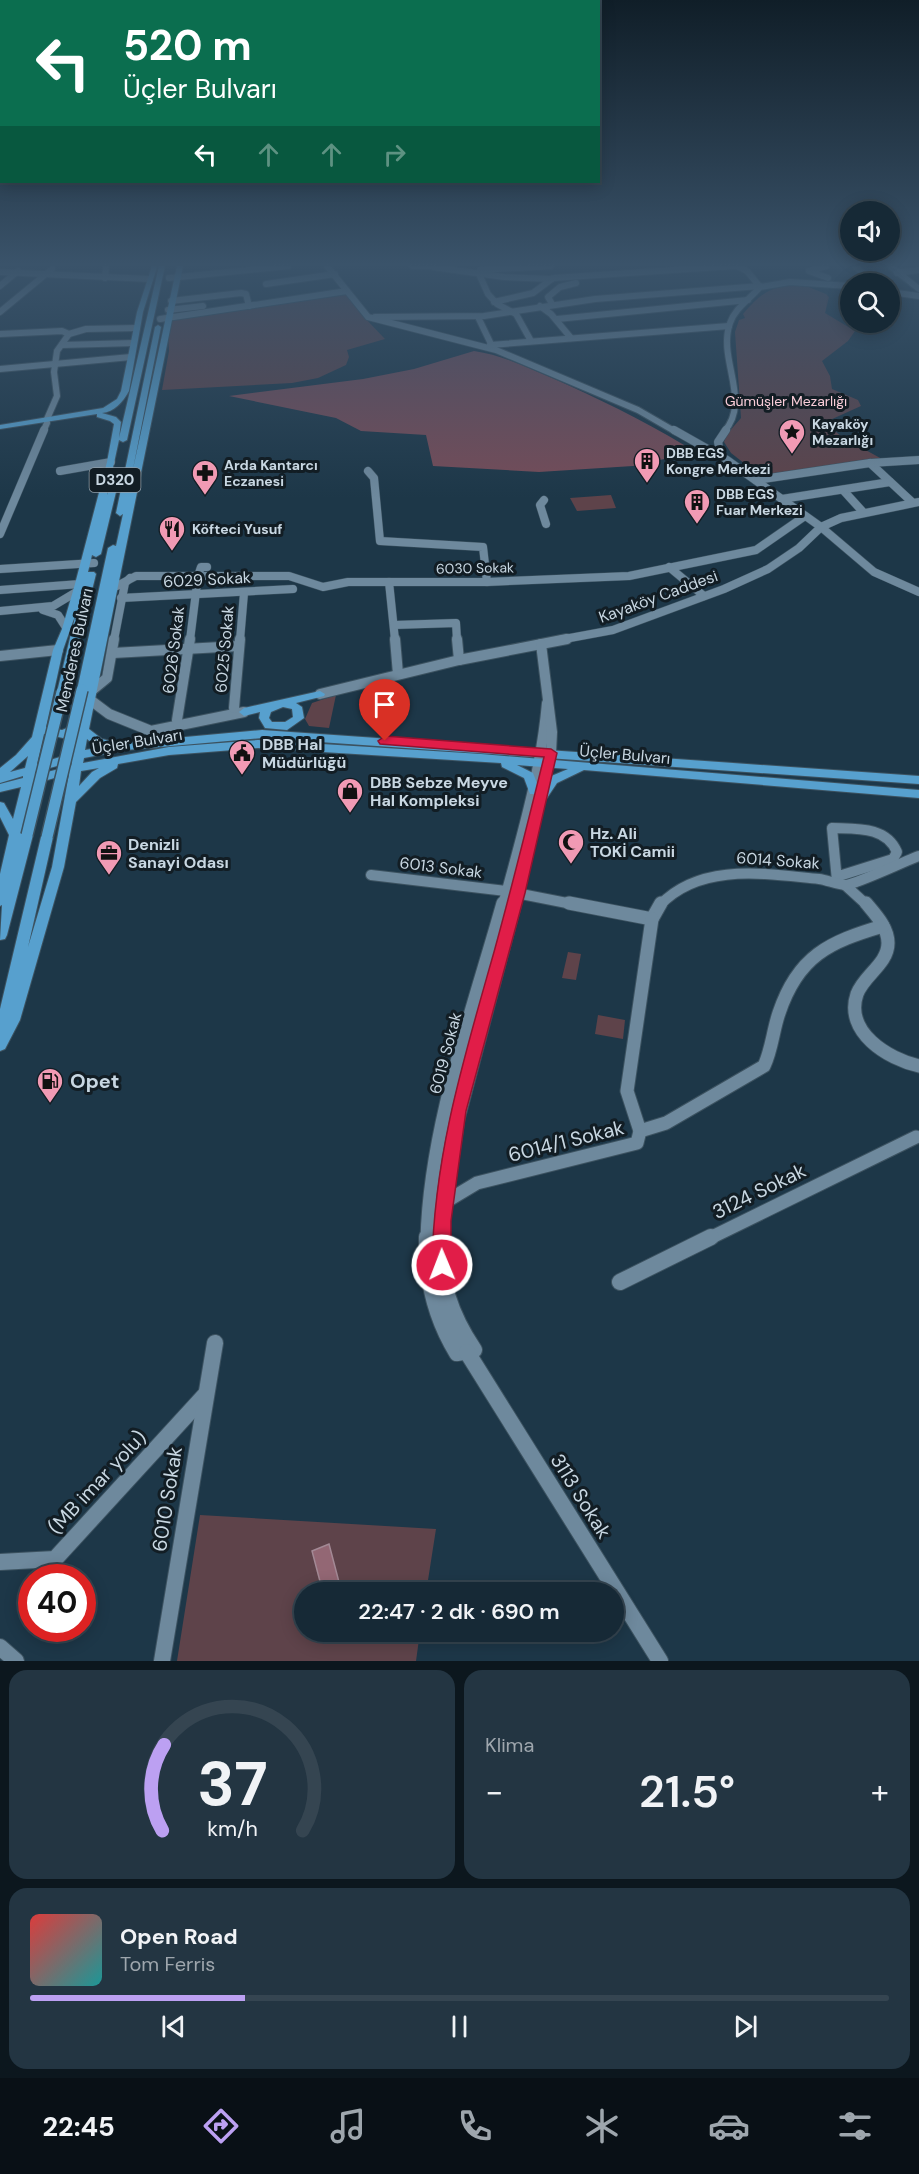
<!DOCTYPE html>
<html lang="tr">
<head>
<meta charset="utf-8">
<style>
	body { margin:0; font-family:"DM Sans",sans-serif; background:#233542; color:#f1f3f6; height:100vh; display:flex; flex-direction:column; font-size:22px; white-space:nowrap }
	* { box-sizing:border-box; margin:0 }
	p { font-size:20px; color:#9ea6ad }
	.icon { flex:none; width:33px; height:33px; fill:none; stroke:currentColor; stroke-width:2; stroke-linecap:round; stroke-linejoin:round }
	.map { position:relative; height:1661px; overflow:hidden }
	.drawer { display:flex; flex-direction:column; gap:9px; padding:9px; background:#0c171e; flex:1 }
	.drawer>* { flex:none }
	.hud { position:absolute; left:0px; top:0px; width:600px; height:183px; box-shadow:0 3px 15px #0003,0 0 0 2px #354551; background:#0b6e4f; color:#fff; overflow:hidden }
	.controls { position:absolute; left:840px; top:201px; display:grid; gap:12px }
	.controls a { display:grid; place-items:center; width:60px; height:60px; border-radius:50%; background:#162936; box-shadow:0 3px 15px #0003,0 0 0 2px #354551; font-size:30px }
	.speed { position:absolute; left:18px; top:1564px; display:flex; gap:12px; font-size:30px; font-weight:700; text-align:center }
	.speed>* { display:grid; place-content:center; width:78px; height:78px; border-radius:50%; background:#162936; box-shadow:0 3px 15px #0003,0 0 0 2px #354551; line-height:1 }
	.speed .limit { border:9px solid #d22; background:#fff; color:#111 }
	.pin { position:absolute; display:grid; place-items:center; width:51px; height:51px; color:#fff; margin:-62px -26px; border-radius:50% 50% 50% 0; rotate:-45deg; box-shadow:0 0 6px #0007 }
	.pin .icon { rotate:45deg }
	.me { position:absolute; width:66px; margin:-33px; rotate:359deg; stroke-linejoin:round; filter:drop-shadow(0 0 4px #0008) }
	.turn { display:flex; align-items:center; gap:21px; height:126px; padding:0 24px; font-size:27px }
	.turn .icon { width:78px; height:78px; stroke-width:2.5 }
	.turn b { display:block; font-size:42px; line-height:51px }
	.lanes { display:flex; align-items:center; height:57px; padding:0 24px; background:#0003; justify-content:center; gap:30px; direction:ltr }
	.lanes .off { opacity:.35 }
	.big { font-size:45px; font-weight:600; line-height:1.1 }
	.drawer .widget { flex:1; display:flex; flex-direction:column; justify-content:center; gap:9px; min-width:0; padding:0 21px; border-radius:18px; background:#233542 }
	.drawer .dial { align-items:center; gap:0 }
	.dial svg { height:156px; overflow:visible; fill:none; stroke:#354551; stroke-width:7; stroke-linecap:round; text-anchor:middle }
	.dial text { fill:#f1f3f6; stroke:none }
	.song { display:flex; align-items:center; gap:18px }
	.cover { width:72px; height:72px; border-radius:9px; background:linear-gradient(135deg,hsl(0 70% 55%),hsl(180 70% 35%)) }
	.played { height:6px; border-radius:3px; background:linear-gradient(90deg,#bca0f2 25%,#354551 25%) }
	.keys { display:flex; justify-content:space-around; direction:ltr }
	.heat { display:flex; justify-content:space-between; align-items:center; font-size:33px; direction:ltr }
	.drawer .tiles { flex:1; display:grid; gap:9px; grid-template-columns:1fr 1fr }
	.widget:last-child { grid-column:span 2 }
	.trip { position:absolute; left:294px; top:1582px; width:330px; height:60px; border-radius:30px; background:#162936; box-shadow:0 3px 15px #0003,0 0 0 2px #354551; font-weight:600; line-height:60px; text-align:center }
	.dock { display:flex; height:96px; justify-content:space-around; align-items:center; background:#091016; color:#9ea6ad }
	.dock .icon { width:42px; height:42px }
	.dock .selected { color:#bca0f2 }
	.dock b { font-size:27px; color:#f1f3f6 }
	.map>svg:first-child { display:block }
	.green { fill:#5e434a }
	.forest { fill:#764c58 }
	.water { fill:#936774; stroke:#a38995; stroke-width:1.5 }
	.lines { fill:none; stroke-linecap:round; stroke-linejoin:round }
	.minor-far4-casing { stroke:#3c5260; stroke-width:8 }
	.minor-far3-casing { stroke:#3c5260; stroke-width:9 }
	.minor-far2-casing { stroke:#3c5260; stroke-width:12 }
	.minor-far1-casing { stroke:#3c5260; stroke-width:15 }
	.minor-casing { stroke:#3c5260; stroke-width:18 }
	.major-casing { stroke:#3c5260; stroke-width:2 }
	.minor-far4 { stroke:#6e899d; stroke-width:6 }
	.minor-far3 { stroke:#6e899d; stroke-width:8 }
	.minor-far2 { stroke:#6e899d; stroke-width:10 }
	.minor-far1 { stroke:#6e899d; stroke-width:13 }
	.minor { stroke:#6e899d; stroke-width:16 }
	.major { fill:#57a0ce; fill-rule:evenodd }
	.major-bridge-casing { stroke:#3c5260; stroke-width:14; stroke-linecap:butt }
	.major-bridge { stroke:#57a0ce; stroke-width:11 }
	.route { fill:#e11d48; stroke:#92132f; stroke-width:1.5 }
	.labels { text-anchor:middle; stroke-width:6; stroke-linejoin:round; paint-order:stroke }
	.far-park-label { font-size:14px; fill:#facdd9; stroke:#121d24 }
	.far-poi-label { font-size:14px; font-weight:bold; fill:#c8d7e2; stroke:#121d24; text-anchor:start }
	.far-street-label { font-size:14px; fill:#c8d7e2; stroke:#121d24 }
	.shield { fill:#121d24; stroke:#919fa9; stroke-width:1.5 }
	.shield-label { font-size:15px; font-weight:bold; fill:#c8d7e2 }
	.street-label { font-size:16px; fill:#c8d7e2; stroke:#121d24 }
	.poi-label { font-size:16px; font-weight:bold; fill:#c8d7e2; stroke:#121d24; text-anchor:start }
	.near-poi-label { font-size:20px; font-weight:bold; fill:#c8d7e2; stroke:#121d24; text-anchor:start }
	.near-street-label { font-size:20px; fill:#c8d7e2; stroke:#121d24 }
</style>
</head>
<body>
<div class="map">
<svg width="919" height="1661" viewBox="0 0 919 1661">
	<rect width="100%" height="100%" fill="#1d3748"/>
	<g class="green">
		<path d="M801,284L826,294L829,297L825,313L855,331L848,341L822,361L830,376L832,389L858,400L861,406L830,420L828,425L842,437L882,459L763,478L731,453L724,442L727,434L741,418L735,332L739,320L745,318L743,314C763,291 770,287 801,284Z"/>
		<path d="M347,291L364,317L385,339L347,350L349,357L346,365L318,378L292,383L162,390L169,351L167,319Z"/>
		<path d="M611,495L616,508L577,511L570,498Z"/>
		<path d="M336,695L329,728L309,726L305,719L312,703Z"/>
		<path d="M568,952L581,954L576,980L562,978Z"/>
		<path d="M598,1015L625,1020L623,1039L595,1034Z"/>
		<path d="M200,1515L436,1529L426,1593H304V1632H420L416,1661H177Z"/>
	</g>
	<path class="forest" d="M474,351C502,355 526,367 552,378C597,398 641,419 684,445L673,457L633,466L539,472L433,466L426,435L361,431L336,418L229,396L363,379L414,369Z"/>
	<path class="water" d="M329,1544L339,1582L322,1589L312,1551Z"/>
	<g class="lines">
		<g class="minor-far4-casing">
			<g id="minor-far4">
				<path d="M327,266L368,317L496,350L638,410L676,432"/>
				<path d="M412,266H436"/>
				<path d="M826,266L809,271L828,278"/>
				<path d="M855,266L866,276V284"/>
				<path d="M890,266L919,289"/>
				<path d="M433,267L504,277L552,279"/>
				<path d="M480,270L551,266"/>
				<path d="M0,272L150,279"/>
				<path d="M897,273L919,270"/>
				<path d="M479,274L488,294L497,304L516,314L531,341"/>
				<path d="M105,278L106,266"/>
				<path d="M169,278L288,266"/>
				<path d="M266,284L335,274"/>
				<path d="M0,286L18,271"/>
				<path d="M760,287L790,282L850,286"/>
				<path d="M890,292L919,296"/>
				<path d="M171,301L241,293L246,294L249,306"/>
				<path d="M494,302L533,293L553,278L734,266"/>
				<path d="M552,304L548,297L560,287L576,283"/>
				<path d="M540,306L551,314L571,338"/>
				<path d="M168,310L203,306"/>
				<path d="M0,312L52,269"/>
				<path d="M375,317L484,316L595,299L760,286"/>
				<path d="M478,317L491,344"/>
				<path d="M160,319L347,291"/>
				<path d="M557,319L748,300"/>
				<path d="M0,334L62,331L69,334L57,351L54,372L57,396L47,419"/>
				<path d="M69,334L86,329L137,328"/>
				<path d="M62,345L134,343"/>
				<path d="M490,345L729,326"/>
				<path d="M0,369L131,357"/>
				<path d="M43,432L47,423"/>
				<path d="M724,432C752,400 717,359 730,323C735,308 750,299 760,287L747,271L737,266"/>
			</g>
		</g>
		<g class="minor-far3-casing">
			<g id="minor-far3">
				<path d="M674,430L727,460L821,527L874,572L919,592"/>
				<path d="M721,456L718,442L726,430"/>
				<path d="M870,463L912,502"/>
				<path d="M60,471L111,462"/>
				<path d="M368,471L374,478L380,541L483,547L487,582"/>
				<path d="M756,480L870,463L919,460"/>
				<path d="M843,490L863,512"/>
				<path d="M782,499L890,482"/>
				<path d="M544,500L540,505L546,524"/>
				<path d="M0,534L44,430"/>
				<path d="M669,567L704,596"/>
				<path d="M0,569L94,563"/>
				<path d="M389,582L395,640"/>
				<path d="M113,588L136,576H289L323,587L348,582H487L629,576L756,550L805,516"/>
				<path d="M0,590L80,584"/>
				<path d="M121,598L293,589"/>
				<path d="M43,610L58,615L67,629"/>
				<path d="M0,611L53,606L78,591"/>
				<path d="M394,625L456,623L457,640"/>
				<path d="M114,640L125,583L130,578"/>
				<path d="M190,640L198,576L201,567H207"/>
				<path d="M240,640L244,593"/>
				<path d="M559,640L613,630L724,589L768,569L799,548L821,527L841,518L919,502"/>
			</g>
		</g>
		<g class="minor-far2-casing">
			<g id="minor-far2">
				<path d="M395,639L398,674"/>
				<path d="M457,639L459,660"/>
				<path d="M113,653L239,646"/>
				<path d="M0,656L58,650"/>
				<path d="M90,692L107,678L114,639"/>
				<path d="M320,694L459,660L567,639"/>
				<path d="M89,699L109,714L151,731L244,712"/>
				<path d="M234,708L240,639"/>
				<path d="M179,726L177,720L190,639"/>
				<path d="M371,875L506,891L577,905"/>
				<path d="M837,881L832,828C856,829 886,826 897,852L893,859L839,876"/>
				<path d="M845,885L867,905"/>
				<path d="M503,905C521,838 541,772 547,703"/>
				<path d="M515,905L551,753L552,732L541,644"/>
				<path d="M660,905C701,862 766,874 819,879C827,880 838,885 846,885C857,884 905,861 919,856"/>
			</g>
		</g>
		<g class="minor-far1-casing">
			<g id="minor-far1">
				<path d="M569,903L652,919L661,903"/>
				<path d="M866,903C875,914 888,927 888,943C888,964 864,975 857,994C844,1032 888,1059 919,1066"/>
				<path d="M640,1131L666,1123L764,1066C772,1049 773,1030 779,1013C798,956 829,942 883,926"/>
				<path d="M442,1204L477,1183L637,1143L640,1131L627,1091L652,919"/>
				<path d="M427,1239C430,1127 473,1010 503,903"/>
				<path d="M440,1239L458,1119L515,903"/>
				<path d="M708,1239L916,1137"/>
			</g>
		</g>
		<g class="minor-casing">
			<g id="minor">
				<path d="M427,1237C426,1280 435,1317 457,1353L474,1350C450,1314 439,1281 440,1237"/>
				<path d="M620,1282L711,1237"/>
				<path d="M467,1352L660,1661"/>
				<path d="M0,1562L55,1559L206,1394"/>
				<path d="M0,1647L16,1661"/>
				<path d="M162,1661L215,1343"/>
			</g>
		</g>
		<g class="major-casing">
			<g id="major">
				<path d="M152,266L157,267L143,312L129,391C123,402 114,412 102,413L116,417L121,422L119,438L159,266H165L127,440L123,442L119,440L107,495L109,490L116,492L101,554L96,557L92,555L88,572H94L96,574L67,692L62,695L57,692L76,613L63,650L46,727L62,730L79,723L85,693L78,692L77,690L108,548L113,545L116,546L123,514L120,516L116,513L155,327L158,325L161,327L133,469L177,266H183L89,729L102,739L120,743L262,730L919,776V784L262,738L126,750L84,758L83,763L169,747L258,740L481,754L919,790V798L584,770L557,783L547,798H539L538,794H530L524,778L502,767L501,763L258,748L169,755L118,764L117,768L100,778L76,802L64,867L20,1020L5,1049L0,1051V1009L41,837L47,833L53,837L28,947L52,867L69,774L33,784L21,834L27,831L33,835L7,935L5,939L0,940L2,905L0,906V874L9,835L0,817V802L4,803L13,819L21,787L0,792V784L23,778V776L0,783V768L16,755L32,737L53,650L62,629L75,584L107,462L114,424L110,421L97,417V414L0,429V425L103,408L117,399L121,391L137,312ZM77,732L73,753L37,764L44,734L63,738ZM87,739L94,745L103,747L85,750ZM28,756L25,768L10,772ZM72,762L71,766L35,775V772ZM517,765L568,769L549,777L540,791L533,773ZM99,768L92,772L79,786L81,771Z"/>
				<path d="M320,691L325,694L324,696L296,703L302,707L304,718L287,730L265,728L259,718L260,712L244,716L239,712L244,708ZM283,707L292,709L293,717L285,722H272L269,718L271,712Z"/>
			</g>
		</g>
		<use href="#minor-far4" class="minor-far4"/>
		<use href="#minor-far3" class="minor-far3"/>
		<use href="#minor-far2" class="minor-far2"/>
		<use href="#minor-far1" class="minor-far1"/>
		<use href="#minor" class="minor"/>
		<use href="#major" class="major"/>
		<g class="major-bridge-casing">
			<g id="major-bridge">
				<path d="M27,835L62,692"/>
				<path d="M47,837L82,690"/>
			</g>
		</g>
		<use href="#major-bridge" class="major-bridge"/>
	</g>
	<linearGradient id="sky" x2="0" y2="1"><stop stop-color="#101e28"/><stop offset="0.53" stop-color="#3a536a"/><stop offset="1" stop-color="#3a536a" stop-opacity="0"/></linearGradient>
	<rect width="919" height="498" fill="url(#sky)"/>
	<path class="route" d="M385,736L551,749L557,753L525,893L466,1111L451,1221V1265L448,1272L442,1274L435,1272L432,1265C434,1154 464,1058 494,952C512,887 528,822 544,757L380,744L378,741Z"/>
	<defs>
		<g id="sight-pin" transform="scale(1.35)"><path d="M0 17L-7.5 6A9.5 9.5 0 1 1 7.5 6Z" fill="#f19ab4" stroke="#121d24"/><path d="M0-6L1.8-2.2L6-1.7L2.9 1.2L3.7 5.4L0 3.3L-3.7 5.4L-2.9 1.2L-6-1.7L-1.8-2.2Z" fill="#111"/></g>
		<g id="building-pin" transform="scale(1.35)"><path d="M0 17L-7.5 6A9.5 9.5 0 1 1 7.5 6Z" fill="#f19ab4" stroke="#121d24"/><path d="M-4-6H4V6H1V3H-1V6H-4ZM-2.5-4.3h1.7v1.8h-1.7ZM.8-4.3h1.7v1.8H.8ZM-2.5-1h1.7V.8h-1.7ZM.8-1h1.7V.8H.8Z" fill="#111"/></g>
		<g id="pharmacy-pin" transform="scale(1.35)"><path d="M0 17L-7.5 6A9.5 9.5 0 1 1 7.5 6Z" fill="#f19ab4" stroke="#121d24"/><path d="M-2-6h4v4h4v4h-4v4h-4v-4h-4v-4h4Z" fill="#111"/></g>
		<g id="restaurant-pin" transform="scale(1.35)"><path d="M0 17L-7.5 6A9.5 9.5 0 1 1 7.5 6Z" fill="#f19ab4" stroke="#121d24"/><path d="M-5-6h1v4h1v-4h1v4h1v-4h1v5L-1.5 .5V6h-2V.5L-5-1ZM5-6V6H3V1.5H1.5Q1.5-4 5-6Z" fill="#111"/></g>
		<g id="civic-pin" transform="scale(1.35)"><path d="M0 17L-7.5 6A9.5 9.5 0 1 1 7.5 6Z" fill="#f19ab4" stroke="#121d24"/><path d="M-.6-6.5H3V-4.5H.6V-3L4-1V1h2V6H-6V1h2V-1L-.6-3ZM-1.2 2.5V6h2.4V2.5Z" fill="#111"/></g>
		<g id="shop-pin" transform="scale(1.35)"><path d="M0 17L-7.5 6A9.5 9.5 0 1 1 7.5 6Z" fill="#f19ab4" stroke="#121d24"/><path d="M-5-2.5h2.3a2.7 3.5 0 0 1 5.4 0H5L5.5 6h-11ZM-1.5-2.5h3a1.5 2.3 0 0 0-3 0Z" fill="#111"/></g>
		<g id="mosque-pin" transform="scale(1.35)"><path d="M0 17L-7.5 6A9.5 9.5 0 1 1 7.5 6Z" fill="#f19ab4" stroke="#121d24"/><path d="M3.5-4.9A6 6 0 1 0 3.5 4.9A5 5 0 1 1 3.5-4.9Z" fill="#111"/></g>
		<g id="office-pin" transform="scale(1.35)"><path d="M0 17L-7.5 6A9.5 9.5 0 1 1 7.5 6Z" fill="#f19ab4" stroke="#121d24"/><path d="M-6-3h4V-5.5h4V-3h4V5H-6ZM-1-4.5V-3h2v-1.5ZM-6 0V1H6V0Z" fill="#111"/></g>
		<g id="fuel-pin" transform="scale(1.35)"><path d="M0 17L-7.5 6A9.5 9.5 0 1 1 7.5 6Z" fill="#f19ab4" stroke="#121d24"/><path d="M-5.5-6h7V0h2V4h1.3V-2.5L3-4.5l.8-.8L6-3V5H2.5V1h-1V6h-7ZM-4.2-4.7v3.2H.2V-4.7Z" fill="#111"/></g>
	</defs>
	<g fill-rule="evenodd">
		<use href="#sight-pin" x="792" y="432"/>
		<use href="#building-pin" x="647" y="461"/>
		<use href="#pharmacy-pin" x="205" y="473"/>
		<use href="#building-pin" x="697" y="502"/>
		<use href="#restaurant-pin" x="172" y="529"/>
		<use href="#civic-pin" x="242" y="753"/>
		<use href="#shop-pin" x="350" y="791"/>
		<use href="#mosque-pin" x="571" y="842"/>
		<use href="#office-pin" x="109" y="853"/>
		<use href="#fuel-pin" x="50" y="1081"/>
	</g>
	<g class="labels">
		<g class="far-park-label">
			<text x="786" y="406">Gümüşler Mezarlığı</text>
		</g>
		<g class="far-poi-label">
			<text x="812" y="429">Kayaköy<tspan x="812" dy="16">Mezarlığı</tspan></text>
			<text x="666" y="458">DBB EGS<tspan x="666" dy="16">Kongre Merkezi</tspan></text>
			<text x="224" y="470">Arda Kantarcı<tspan x="224" dy="16">Eczanesi</tspan></text>
			<text x="716" y="499">DBB EGS<tspan x="716" dy="16">Fuar Merkezi</tspan></text>
			<text x="192" y="534">Köfteci Yusuf</text>
		</g>
		<g class="far-street-label">
			<text transform="translate(475 568) rotate(-1)" y="5">6030 Sokak</text>
		</g>
		<rect class="shield" x="89.5" y="468" width="51" height="24" rx="4.5"/>
		<g class="shield-label">
			<text x="115" y="485">D320</text>
		</g>
		<g class="street-label">
			<text transform="translate(207 579) rotate(-3)" y="6">6029 Sokak</text>
			<text transform="translate(658 596) rotate(-20)" y="6">Kayaköy Caddesi</text>
			<text transform="translate(224 649) rotate(-85)" y="6">6025 Sokak</text>
			<text transform="translate(74 650) rotate(-78)" y="6">Menderes Bulvarı</text>
			<text transform="translate(173 650) rotate(-83)" y="6">6026 Sokak</text>
			<text transform="translate(137 741) rotate(-9)" y="6">Üçler Bulvarı</text>
			<text transform="translate(625 754) rotate(5)" y="6">Üçler Bulvarı</text>
			<text transform="translate(778 860) rotate(4)" y="6">6014 Sokak</text>
			<text transform="translate(441 867) rotate(7)" y="6">6013 Sokak</text>
			<text transform="translate(445 1053) rotate(-75)" y="6">6019 Sokak</text>
		</g>
		<g class="poi-label">
			<text x="262" y="750">DBB Hal<tspan x="262" dy="18">Müdürlüğü</tspan></text>
			<text x="370" y="788">DBB Sebze Meyve<tspan x="370" dy="18">Hal Kompleksi</tspan></text>
			<text x="590" y="839">Hz. Ali<tspan x="590" dy="18">TOKİ Camii</tspan></text>
			<text x="128" y="850">Denizli<tspan x="128" dy="18">Sanayi Odası</tspan></text>
		</g>
		<g class="near-poi-label">
			<text x="70" y="1088">Opet</text>
		</g>
		<g class="near-street-label">
			<text transform="translate(566 1141) rotate(-14)" y="7">6014/1 Sokak</text>
			<text transform="translate(759 1191) rotate(-26)" y="7">3124 Sokak</text>
			<text transform="translate(97 1482) rotate(-47)" y="7">(MB imar yolu)</text>
			<text transform="translate(581 1496) rotate(58)" y="7">3113 Sokak</text>
			<text transform="translate(167 1499) rotate(-81)" y="7">6010 Sokak</text>
		</g>
	</g>
</svg>
<div class="controls">
<a><svg class="icon" aria-label="sound" viewBox="0 0 24 24"><path d="M4 9h4l5-4v14l-5-4H4zM17 9q2 3 0 6"/></svg></a>
<a><svg class="icon" aria-label="search" viewBox="0 0 24 24"><circle cx="10" cy="10" r="6"/><path d="M15 15l6 6"/></svg></a>
</div>
<div class="speed"><div class="limit">40</div></div>
<div class="pin" style="left:385px;top:741px;background:#d93025"><svg class="icon" aria-label="arrive" viewBox="0 0 24 24"><path d="M6 21V4h12l-3 4 3 4H6"/></svg></div>
<svg class="me" style="left:442px;top:1265px" viewBox="-20 -20 40 40"><circle r="17" fill="#e11d48" stroke="#fff" stroke-width="3"/><path d="M0-11L8 9 0 5-8 9z" fill="#fff"/></svg>
<div class="trip">22:47 · 2 dk · 690 m</div>
<div class="hud">
<div class="turn"><svg class="icon" aria-label="left" viewBox="0 0 24 24"><path d="M17 20v-9H6M10 6l-5 5 5 5"/></svg><div><b>520 m</b>Üçler Bulvarı</div></div>
<div class="lanes"><svg class="icon" aria-label="left" viewBox="0 0 24 24"><path d="M17 20v-9H6M10 6l-5 5 5 5"/></svg><svg class="icon off" aria-label="ahead" viewBox="0 0 24 24"><path d="M12 20V5M6 11l6-6 6 6"/></svg><svg class="icon off" aria-label="ahead" viewBox="0 0 24 24"><path d="M12 20V5M6 11l6-6 6 6"/></svg><svg class="icon off" aria-label="right" viewBox="0 0 24 24"><path d="M7 20v-9h11M14 6l5 5-5 5"/></svg></div>
</div>
</div>
<section class="drawer">
<div class="tiles">
<div class="widget dial"><svg viewBox="0 0 100 80">
<path d="M14 69A42 42 0 1 1 86 69"/>
<path d="M14 69A42 42 0 0 1 15 25" stroke="#bca0f2"/>
<text x="50" y="56" font-size="32" font-weight="700">37</text>
<text x="50" y="72" font-size="11">km/h</text>
</svg></div>
<div class="widget"><p>Klima</p>
<div class="heat"><a>−</a><b class="big">21.5°</b><a>+</a></div>
</div>
<div class="widget">
<div class="song"><i class="cover"></i><div><b>Open Road</b><p>Tom Ferris</p></div></div>
<div class="played"></div>
<div class="keys"><svg class="icon" aria-label="previous" viewBox="0 0 24 24"><path d="M18 5L8 12l10 7zM5 5v14"/></svg><svg class="icon" aria-label="pause" viewBox="0 0 24 24"><path d="M8 5v14M16 5v14"/></svg><svg class="icon" aria-label="next" viewBox="0 0 24 24"><path d="M6 5l10 7-10 7zM19 5v14"/></svg></div>
</div>
</div>
</section>
<nav class="dock">
<b>22:45</b>
<svg class="icon selected" aria-label="directions" viewBox="0 0 24 24"><path d="M12 3l9 9-9 9-9-9zM9 14v-3h6M13 9l2 2-2 2"/></svg>
<svg class="icon" aria-label="music" viewBox="0 0 24 24"><path d="M9 18V5l10-2v13"/><circle cx="6" cy="18" r="3"/><circle cx="16" cy="16" r="3"/></svg>
<svg class="icon" aria-label="phone" viewBox="0 0 24 24"><path d="M5 4h4l2 5-3 2q2 4 5 5l2-3 5 2v4C11 20 4 13 5 4z"/></svg>
<svg class="icon" aria-label="climate" viewBox="0 0 24 24"><path d="M12 3v18M4 7l16 10M4 17L20 7"/></svg>
<svg class="icon" aria-label="car" viewBox="0 0 24 24"><path d="M5 17H2v-5l4-1 3-4h7l3 4 3 1v5h-3M9 17h6M6 11h13"/><circle cx="7" cy="17" r="2"/><circle cx="17" cy="17" r="2"/></svg>
<svg class="icon" aria-label="filters" viewBox="0 0 24 24"><path d="M4 7h16M4 17h16"/><circle cx="9" cy="7" r="2"/><circle cx="15" cy="17" r="2"/></svg>
</nav>
</body>
</html>
